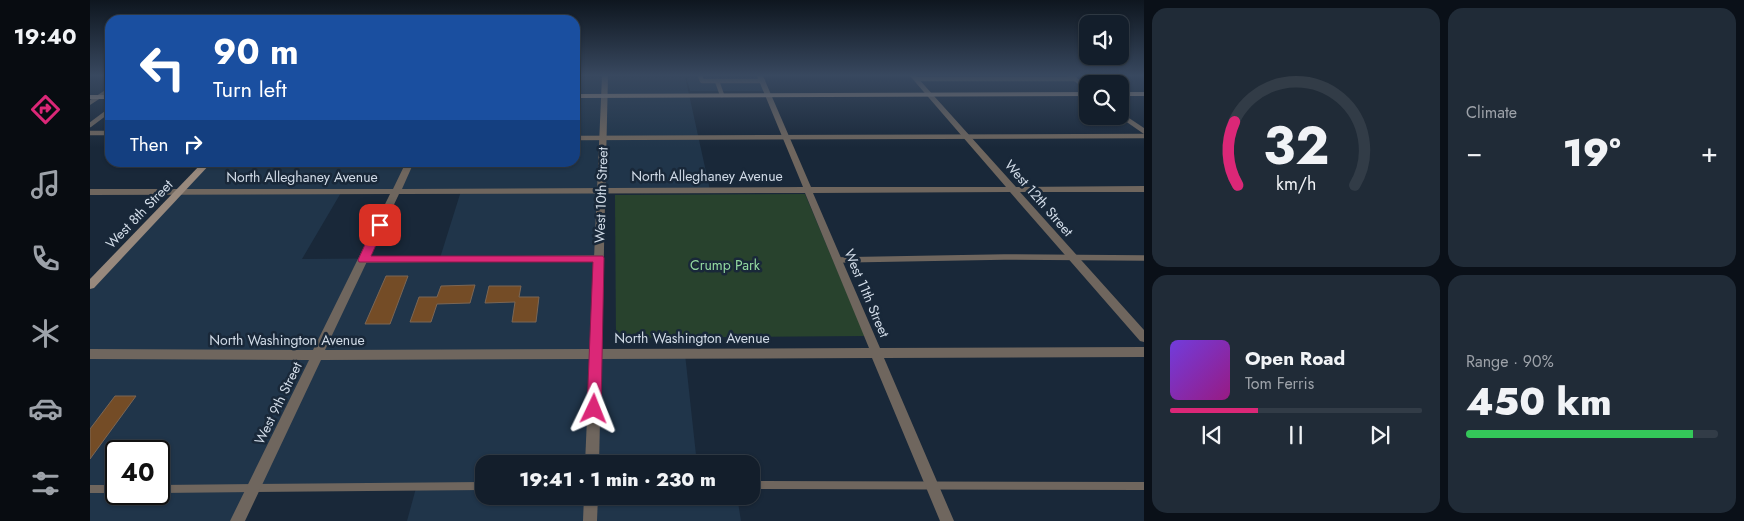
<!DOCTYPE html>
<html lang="en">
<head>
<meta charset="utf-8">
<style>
	body { margin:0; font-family:Jost,sans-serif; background:#202b37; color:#f1f3f6; height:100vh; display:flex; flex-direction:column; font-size:19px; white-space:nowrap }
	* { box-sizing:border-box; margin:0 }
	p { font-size:16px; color:#9da2a9 }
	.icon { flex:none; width:28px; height:28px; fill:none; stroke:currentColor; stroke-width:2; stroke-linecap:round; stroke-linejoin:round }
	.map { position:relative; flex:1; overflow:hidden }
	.panel { display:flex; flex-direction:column; gap:8px; padding:8px; background:#0a1018; width:600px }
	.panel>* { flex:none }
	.guide { position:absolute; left:15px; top:15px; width:475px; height:152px; border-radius:15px; box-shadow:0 1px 4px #0004,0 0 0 1px #323c47; background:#1a4fa0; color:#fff; overflow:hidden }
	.controls { position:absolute; left:989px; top:15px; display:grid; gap:10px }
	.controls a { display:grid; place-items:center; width:50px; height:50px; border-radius:10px; background:#131e2b; box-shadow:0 1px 4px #0004,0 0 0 1px #323c47; font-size:25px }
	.speed { position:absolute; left:15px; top:440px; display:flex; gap:10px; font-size:25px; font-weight:700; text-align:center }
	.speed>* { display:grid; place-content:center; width:65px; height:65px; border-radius:50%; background:#131e2b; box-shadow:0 1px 4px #0004,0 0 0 1px #323c47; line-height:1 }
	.speed .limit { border:2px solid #111; border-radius:8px; background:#fff; color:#111 }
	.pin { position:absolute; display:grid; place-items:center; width:42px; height:42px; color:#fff; margin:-21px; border-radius:10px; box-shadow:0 2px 8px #0006 }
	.me { position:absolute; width:55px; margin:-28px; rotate:2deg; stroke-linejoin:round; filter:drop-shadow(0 0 4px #0008) }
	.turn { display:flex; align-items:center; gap:18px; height:105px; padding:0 25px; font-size:22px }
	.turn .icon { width:65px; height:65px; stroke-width:2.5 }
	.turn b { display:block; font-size:35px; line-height:42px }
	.then { display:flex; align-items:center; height:48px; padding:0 25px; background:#0003; gap:10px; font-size:19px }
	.big { font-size:38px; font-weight:800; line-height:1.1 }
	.panel .widget { flex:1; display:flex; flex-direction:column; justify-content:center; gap:8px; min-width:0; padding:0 18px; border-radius:15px; background:#202b37 }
	.panel .dial { align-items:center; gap:0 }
	.dial svg { height:130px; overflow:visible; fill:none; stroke:#323c47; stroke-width:7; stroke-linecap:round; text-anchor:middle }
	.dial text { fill:#f1f3f6; stroke:none }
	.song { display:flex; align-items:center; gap:15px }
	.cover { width:60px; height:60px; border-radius:8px; background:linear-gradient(135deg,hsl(260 70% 55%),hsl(310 70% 35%)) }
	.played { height:5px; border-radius:2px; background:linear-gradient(90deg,#db2777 35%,#323c47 35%) }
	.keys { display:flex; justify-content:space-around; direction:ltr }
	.heat { display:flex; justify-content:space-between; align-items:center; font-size:28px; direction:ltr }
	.charge { height:8px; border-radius:4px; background:linear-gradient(90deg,#34c759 90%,#323c47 0) }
	.panel .tiles { flex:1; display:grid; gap:8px; grid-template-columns:repeat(2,1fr) }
	.trip { position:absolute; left:385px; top:455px; width:285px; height:50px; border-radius:15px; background:#131e2b; box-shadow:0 1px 4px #0004,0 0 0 1px #323c47; font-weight:800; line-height:50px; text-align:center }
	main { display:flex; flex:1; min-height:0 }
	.tab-bar { display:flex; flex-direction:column; width:90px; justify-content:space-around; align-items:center; background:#080c11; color:#9da2a9 }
	.tab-bar .icon { width:35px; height:35px }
	.tab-bar .on { color:#db2777 }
	.tab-bar b { font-size:22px; color:#f1f3f6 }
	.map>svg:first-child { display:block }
	.built { fill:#20354a; fill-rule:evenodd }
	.green { fill:#28422d }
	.building { fill:#744c26; stroke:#7b6654 }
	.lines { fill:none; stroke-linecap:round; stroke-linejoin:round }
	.service-far2 { stroke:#6f665e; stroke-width:4.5 }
	.service-far1 { stroke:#6f665e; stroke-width:5.5 }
	.service { stroke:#6f665e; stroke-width:8 }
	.minor { fill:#6f665e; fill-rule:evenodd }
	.tertiary { fill:#6f665e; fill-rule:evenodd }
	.secondary { fill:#98897d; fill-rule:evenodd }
	.route { fill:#db2777; stroke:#8e194d }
	.labels { text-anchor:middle; stroke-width:5; stroke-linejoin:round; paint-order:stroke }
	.street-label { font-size:14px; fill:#d1dbe7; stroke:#192839 }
	.park-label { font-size:14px; fill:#93d9a0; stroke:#192839 }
</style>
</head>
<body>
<main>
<nav class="tab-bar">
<b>19:40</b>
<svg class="icon on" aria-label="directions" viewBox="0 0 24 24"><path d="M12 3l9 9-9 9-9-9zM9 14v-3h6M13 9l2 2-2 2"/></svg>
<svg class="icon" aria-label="music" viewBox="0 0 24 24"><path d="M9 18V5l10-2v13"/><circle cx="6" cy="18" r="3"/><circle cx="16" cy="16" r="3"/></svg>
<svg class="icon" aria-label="phone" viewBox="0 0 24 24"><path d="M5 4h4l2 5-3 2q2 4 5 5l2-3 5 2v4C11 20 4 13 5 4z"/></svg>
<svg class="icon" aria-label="climate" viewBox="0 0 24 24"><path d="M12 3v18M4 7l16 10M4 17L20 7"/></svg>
<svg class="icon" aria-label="car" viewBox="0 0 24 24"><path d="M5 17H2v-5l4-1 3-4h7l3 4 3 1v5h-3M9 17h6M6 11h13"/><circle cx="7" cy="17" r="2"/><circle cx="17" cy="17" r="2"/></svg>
<svg class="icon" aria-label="filters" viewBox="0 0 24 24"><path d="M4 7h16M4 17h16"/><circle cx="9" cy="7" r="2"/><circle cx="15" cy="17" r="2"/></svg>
</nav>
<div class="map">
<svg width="1054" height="521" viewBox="0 0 1054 521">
	<rect width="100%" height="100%" fill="#192839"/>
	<g class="built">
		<path d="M485,76H595L620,190H511L506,353L595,354L607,464H394V496H647L651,521H317L326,488L164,486L147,521H0V282L115,163L485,162ZM252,191H371L350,258L212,259ZM26,451H69V494H26Z"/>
		<path d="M596,76H669L674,91H600Z"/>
	</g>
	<path class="green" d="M715,194L775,336L526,338L525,195Z"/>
	<g class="building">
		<path d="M296,276H318L300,324H275Z"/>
		<path d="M385,285L380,303L347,304L341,322H320L329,297H347L351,286Z"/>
		<path d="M399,286H431L429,297H449L446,322H422L425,302L395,303Z"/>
		<path d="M25,396H46L0,459V429Z"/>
	</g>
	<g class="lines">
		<g class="service-far2">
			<path d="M610,76L612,81H673"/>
			<path d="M826,79H985"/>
			<path d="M627,81L632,95"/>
			<path d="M0,125L20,110"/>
			<path d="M0,133H16L20,130"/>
			<path d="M485,138L1054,136"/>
		</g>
		<g class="service-far1">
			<path d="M273,260L509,258"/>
			<path d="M747,260L914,257L1054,258"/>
		</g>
		<g class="service">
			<path d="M661,485L1054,486"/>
			<path d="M0,489H26"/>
			<path d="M69,489L394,486"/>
		</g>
		<g class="minor">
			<path d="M667,76H673L721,187H916L820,76H826L926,187L1054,186V192H930L1054,330V342L1050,341L920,192L723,193L790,348L1054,347V357L794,358L864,521H850L782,358L231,360L155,521H140L219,360L0,359V349L223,350L300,194L0,195V189H303L316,162H324L312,189L713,187ZM715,193L779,348L235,350L309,194Z"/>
			<path d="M977,76H984L998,86V91Z"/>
			<path d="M1030,112L1054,128V134L1028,116H1030Z"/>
		</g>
		<g class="tertiary">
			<path d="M512,76H518L509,464H495Z"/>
			<path d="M20,87V92L0,105V100Z"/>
			<path d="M494,496H508L507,521H493Z"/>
		</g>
		<g class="secondary">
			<path d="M998,92V96L485,98V94Z"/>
			<rect x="1030" y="92" width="24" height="4"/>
			<rect x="0" y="95" width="20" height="4"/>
			<path d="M113,162H122L4,288L0,289V279Z"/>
		</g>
	</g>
	<linearGradient id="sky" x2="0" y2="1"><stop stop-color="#0e161f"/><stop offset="0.51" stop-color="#38485f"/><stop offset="1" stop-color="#38485f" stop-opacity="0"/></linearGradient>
	<rect width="1054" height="148" fill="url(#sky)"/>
	<path class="route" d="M290,222L295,225L281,256H513L514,258L511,409L509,413L504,415L499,413L497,409L503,262H269L268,260L284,225Z"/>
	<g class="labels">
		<g class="street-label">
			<text x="617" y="181">North Alleghaney Avenue</text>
			<text x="212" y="182">North Alleghaney Avenue</text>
			<text transform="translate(511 195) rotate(-88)" y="5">West 10th Street</text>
			<text transform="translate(949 198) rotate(49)" y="5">West 12th Street</text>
			<text transform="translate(49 214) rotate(-46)" y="5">West 8th Street</text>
			<text transform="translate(777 293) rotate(67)" y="5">West 11th Street</text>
			<text x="602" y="343">North Washington Avenue</text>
			<text x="197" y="345">North Washington Avenue</text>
			<text transform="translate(188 403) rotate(-64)" y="5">West 9th Street</text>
		</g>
		<g class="park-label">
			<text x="635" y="270">Crump Park</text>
		</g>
	</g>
</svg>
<div class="controls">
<a><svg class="icon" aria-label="sound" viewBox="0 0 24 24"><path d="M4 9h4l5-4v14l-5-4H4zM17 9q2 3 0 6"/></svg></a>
<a><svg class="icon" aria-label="search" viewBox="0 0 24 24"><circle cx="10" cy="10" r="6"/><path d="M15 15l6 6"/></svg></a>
</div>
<div class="speed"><div class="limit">40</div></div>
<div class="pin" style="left:290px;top:225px;background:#d93025"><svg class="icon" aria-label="arrive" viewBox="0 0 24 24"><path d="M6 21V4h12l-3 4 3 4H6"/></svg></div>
<svg class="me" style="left:504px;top:409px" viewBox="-20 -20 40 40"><path d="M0-17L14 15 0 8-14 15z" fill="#db2777" stroke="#fff" stroke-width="4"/></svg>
<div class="trip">19:41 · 1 min · 230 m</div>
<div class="guide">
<div class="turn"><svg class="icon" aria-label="left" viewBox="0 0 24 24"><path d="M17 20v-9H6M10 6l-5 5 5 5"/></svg><div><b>90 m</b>Turn left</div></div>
<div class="then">Then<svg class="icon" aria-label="right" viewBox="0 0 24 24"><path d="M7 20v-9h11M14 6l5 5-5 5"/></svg></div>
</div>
</div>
<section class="panel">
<div class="tiles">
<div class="widget dial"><svg viewBox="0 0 100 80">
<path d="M14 69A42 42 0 1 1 86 69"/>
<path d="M14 69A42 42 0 0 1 12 30" stroke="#db2777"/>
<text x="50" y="56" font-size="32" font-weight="700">32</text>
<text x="50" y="72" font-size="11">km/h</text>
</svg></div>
<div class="widget"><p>Climate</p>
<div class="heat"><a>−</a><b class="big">19°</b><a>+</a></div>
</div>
<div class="widget">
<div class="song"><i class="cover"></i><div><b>Open Road</b><p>Tom Ferris</p></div></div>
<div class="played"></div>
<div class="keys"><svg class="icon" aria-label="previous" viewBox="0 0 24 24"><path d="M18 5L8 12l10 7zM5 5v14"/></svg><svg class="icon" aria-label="pause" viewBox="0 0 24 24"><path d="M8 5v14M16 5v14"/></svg><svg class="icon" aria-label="next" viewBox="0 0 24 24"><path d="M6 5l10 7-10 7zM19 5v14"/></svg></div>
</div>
<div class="widget"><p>Range · 90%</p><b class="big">450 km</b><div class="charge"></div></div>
</div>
</section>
</main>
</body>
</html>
